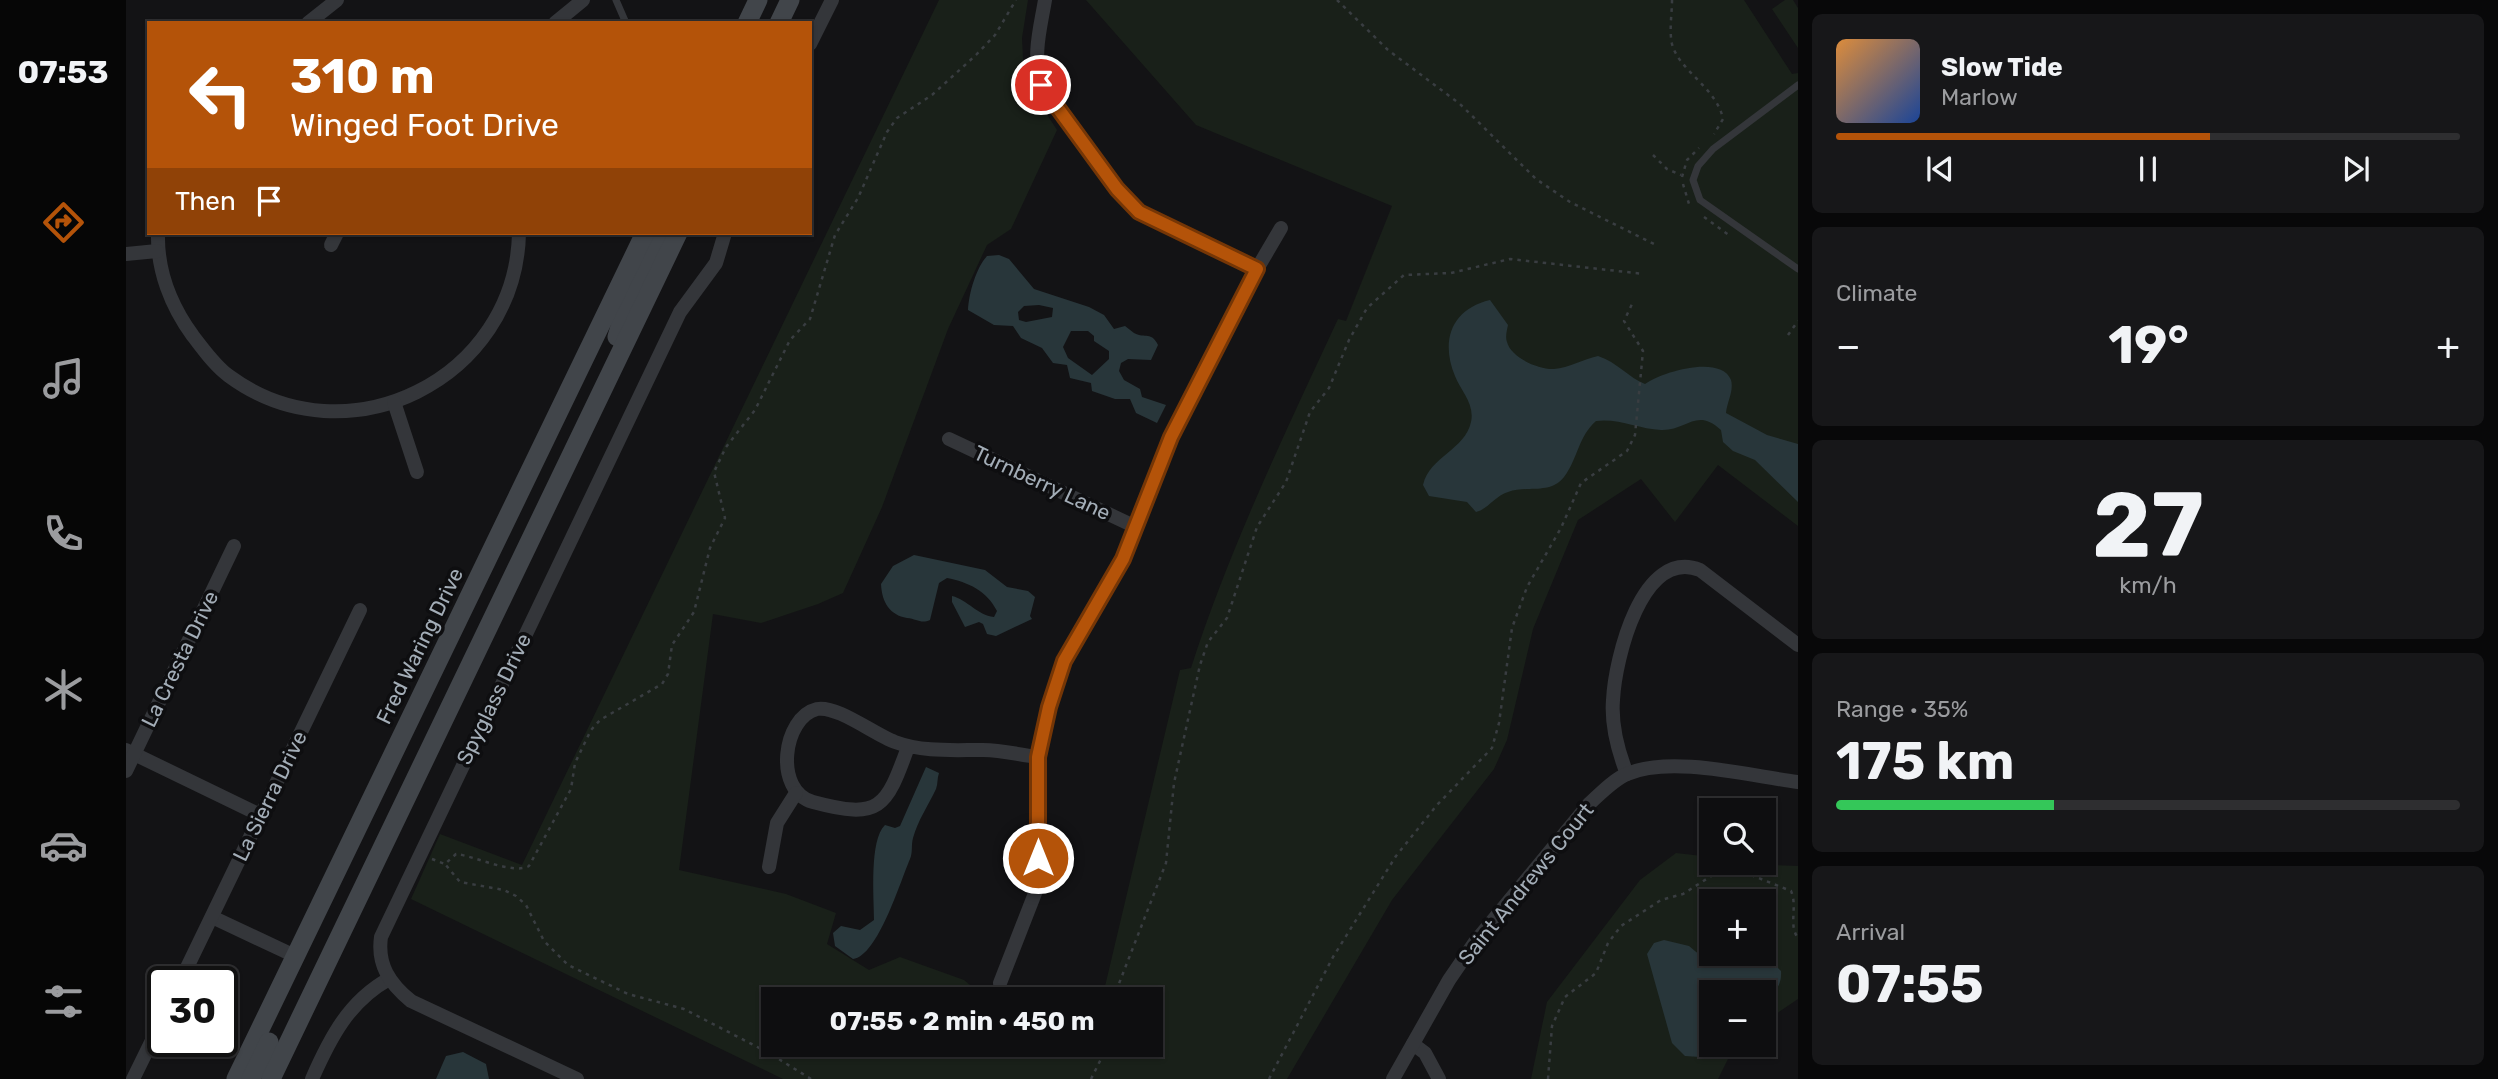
<!DOCTYPE html>
<html lang="en">
<head>
<meta charset="utf-8">
<style>
	body { margin:0; font-family:Rubik,sans-serif; background:#171719; color:#f1f3f6; height:100vh; display:flex; flex-direction:column; font-size:26px; white-space:nowrap }
	* { box-sizing:border-box; margin:0 }
	p { font-size:23px; color:#9b9c9f }
	.icon { flex:none; width:38px; height:38px; fill:none; stroke:currentColor; stroke-width:2; stroke-linecap:round; stroke-linejoin:round }
	.map { position:relative; flex:1; overflow:hidden }
	.sheet { display:flex; flex-direction:column; gap:14px; padding:14px; background:#080809; width:700px }
	.sheet>* { flex:none }
	.guide { position:absolute; left:21px; top:21px; width:665px; height:214px; border-radius:0px; box-shadow:0 2px 5px #0004,0 0 0 2px #2e2e30; background:#b45309; color:#fff; overflow:hidden }
	.buttons { position:absolute; left:1573px; top:798px; display:grid; gap:14px }
	.buttons a { display:grid; place-items:center; width:77px; height:77px; border-radius:0px; background:#0e0e10; box-shadow:0 2px 5px #0004,0 0 0 2px #2e2e30; font-size:35px }
	.speed { position:absolute; left:21px; top:966px; display:flex; gap:14px; font-size:35px; font-weight:700; text-align:center }
	.speed>* { display:grid; place-content:center; width:91px; height:91px; border-radius:50%; background:#0e0e10; box-shadow:0 2px 5px #0004,0 0 0 2px #2e2e30; line-height:1 }
	.speed .limit { border:4px solid #111; border-radius:10px; background:#fff; color:#111 }
	.pin { position:absolute; display:grid; place-items:center; width:60px; height:60px; color:#fff; margin:-30px; border:4px solid #fff; border-radius:50%; box-shadow:0 2px 7px #0007 }
	.me { position:absolute; width:77px; margin:-38px; rotate:0deg; stroke-linejoin:round; filter:drop-shadow(0 0 5px #0008) }
	.turn { display:flex; align-items:center; gap:24px; height:147px; padding:0 28px; font-size:32px }
	.turn .icon { width:91px; height:91px; stroke-width:2.5 }
	.turn b { display:block; font-size:49px; line-height:60px }
	.then { display:flex; align-items:center; height:66px; padding:0 28px; background:#0003; gap:14px; font-size:26px }
	.big { font-size:52px; font-weight:700; line-height:1.1 }
	.sheet .card { flex:1; display:flex; flex-direction:column; justify-content:center; gap:10px; min-width:0; padding:0 24px; border-radius:10px; background:#171719 }
	.sheet .dial { align-items:center; gap:0 }
	.dial b { font-size:91px; line-height:1 }
	.song { display:flex; align-items:center; gap:21px }
	.cover { width:84px; height:84px; border-radius:10px; background:linear-gradient(135deg,hsl(30 70% 55%),hsl(220 70% 35%)) }
	.played { height:7px; border-radius:4px; background:linear-gradient(90deg,#b45309 60%,#2e2e30 60%) }
	.keys { display:flex; justify-content:space-around; direction:ltr }
	.heat { display:flex; justify-content:space-between; align-items:center; font-size:38px; direction:ltr }
	.charge { height:10px; border-radius:5px; background:linear-gradient(90deg,#34c759 35%,#2e2e30 0) }
	.trip { position:absolute; left:635px; top:987px; width:402px; height:70px; border-radius:0px; background:#0e0e10; box-shadow:0 2px 5px #0004,0 0 0 2px #2e2e30; font-weight:700; line-height:70px; text-align:center }
	main { display:flex; flex:1; min-height:0 }
	.tabs { display:flex; flex-direction:column; width:126px; justify-content:space-around; align-items:center; background:#060606; color:#9b9c9f }
	.tabs .icon { width:49px; height:49px }
	.tabs .selected { color:#b45309 }
	.tabs b { font-size:32px; color:#f1f3f6 }
	.map>svg:first-child { display:block }
	.green { fill:#192019; fill-rule:evenodd }
	.water { fill:#28363a; fill-rule:evenodd }
	.lines { fill:none; stroke-linecap:round; stroke-linejoin:round }
	.path { stroke:#393d41; stroke-width:2.5; stroke-dasharray:3.5 5; stroke-linecap:butt }
	.service { stroke:#34363a; stroke-width:7 }
	.minor { stroke:#34363a; stroke-width:14 }
	.secondary { stroke:#41454a; stroke-width:19 }
	.route-casing { stroke:#753606; stroke-width:18 }
	.route { stroke:#b45309; stroke-width:12 }
	.labels { text-anchor:middle; stroke-width:7; stroke-linejoin:round; paint-order:stroke }
	.street-label { font-size:21px; fill:#a3adb7; stroke:#0e0e10 }
</style>
</head>
<body>
<main>
<nav class="tabs">
<b>07:53</b>
<svg class="icon selected" aria-label="directions" viewBox="0 0 24 24"><path d="M12 3l9 9-9 9-9-9zM9 14v-3h6M13 9l2 2-2 2"/></svg>
<svg class="icon" aria-label="music" viewBox="0 0 24 24"><path d="M9 18V5l10-2v13"/><circle cx="6" cy="18" r="3"/><circle cx="16" cy="16" r="3"/></svg>
<svg class="icon" aria-label="phone" viewBox="0 0 24 24"><path d="M5 4h4l2 5-3 2q2 4 5 5l2-3 5 2v4C11 20 4 13 5 4z"/></svg>
<svg class="icon" aria-label="climate" viewBox="0 0 24 24"><path d="M12 3v18M4 7l16 10M4 17L20 7"/></svg>
<svg class="icon" aria-label="car" viewBox="0 0 24 24"><path d="M5 17H2v-5l4-1 3-4h7l3 4 3 1v5h-3M9 17h6M6 11h13"/><circle cx="7" cy="17" r="2"/><circle cx="17" cy="17" r="2"/></svg>
<svg class="icon" aria-label="filters" viewBox="0 0 24 24"><path d="M4 7h16M4 17h16"/><circle cx="9" cy="7" r="2"/><circle cx="15" cy="17" r="2"/></svg>
</nav>
<div class="map">
<svg width="1672" height="1079" viewBox="0 0 1672 1079">
	<rect width="100%" height="100%" fill="#131315"/>
	<g class="green">
		<path d="M813,0H902L896,38L898,79L931,130L885,229L861,245L822,329L756,507L717,593L692,604L635,623L587,614L553,870L660,894L710,913L701,944L743,970L774,957L838,980L861,999H648V1045H953L964,1048L965,1045H1026V999H976L1054,670L1065,668C1104,547 1159,433 1212,319L1220,321L1266,206L1070,125L960,0H1618L1666,74L1672,73V526L1592,465L1549,522L1515,479L1452,520L1407,629L1381,740L1368,769L1266,900L1161,1079H657L285,899L314,834L396,865Z"/>
		<path d="M1659,0H1667L1672,8V48L1646,9Z"/>
		<path d="M1550,853L1585,857L1586,863L1672,866V999L1638,1022V992H1586V1045H1609L1592,1079H1405L1421,1002L1514,880ZM1586,901H1638V954H1586Z"/>
	</g>
	<g class="water">
		<path d="M873,255L883,259L908,289L963,307L978,315L988,329L999,326C1002,328 1005,331 1008,333C1020,339 1025,331 1032,345L1025,360L1002,359L995,363L993,371L998,380L1014,389L1016,397L1040,405L1031,423L1010,413L1004,399H989L966,391L965,383L944,378L941,365L927,363L916,348L895,338L887,326L868,325L842,310C843,293 850,268 861,256ZM913,305L927,308L926,317L900,322L893,320L892,312L898,306ZM945,331H962L968,336V341L983,351V359L966,375L942,358L937,347Z"/>
		<path d="M1364,300L1382,325C1381,330 1379,337 1381,342C1385,358 1414,370 1428,369C1443,368 1457,359 1472,356C1491,362 1503,378 1519,384C1535,372 1595,354 1605,380C1608,391 1601,402 1600,413L1641,435L1672,444V502L1629,460L1607,451L1597,442L1595,430C1570,407 1561,431 1535,430C1513,429 1492,418 1470,421C1452,437 1452,458 1438,477C1424,495 1401,485 1382,492C1369,496 1362,509 1350,512L1341,502L1303,496L1297,485C1304,456 1339,450 1345,422C1349,404 1335,391 1329,376C1314,340 1326,309 1364,300Z"/>
		<path d="M788,555L859,570L881,587L902,591L909,597L904,616L906,619L870,636L861,634L857,624L853,622L839,627L826,602V596C842,600 851,615 868,617L871,611C861,591 842,582 821,578L813,583L804,620C795,624 791,619 781,618C764,615 756,603 755,584L767,566Z"/>
		<path d="M800,767L813,773C811,778 812,784 810,789C802,806 792,820 787,838C785,845 787,852 784,859C774,882 752,956 727,959L709,946L707,933L715,926L734,930L748,920C748,898 743,840 759,825L769,828L774,826Z"/>
		<path d="M1538,940L1563,946L1581,961L1633,954L1641,957L1655,971C1656,986 1649,992 1638,1000V992H1586L1588,1045L1574,1057L1559,1056L1546,1043L1521,954L1528,943Z"/>
		<path d="M337,1052L360,1064L363,1079H310L320,1056Z"/>
	</g>
	<g class="lines">
		<g class="path">
			<path d="M1211,0L1262,50L1334,104L1410,179L1444,202L1530,245"/>
			<path d="M1546,0C1546,14 1543,30 1546,44C1553,71 1591,88 1597,119L1588,134"/>
			<path d="M1527,155L1541,169L1555,175"/>
			<path d="M1556,177L1561,160L1573,148"/>
			<path d="M1557,184L1563,204"/>
			<path d="M1578,217L1604,236"/>
			<path d="M1662,335L1672,321"/>
			<path d="M306,859L319,864"/>
			<path d="M987,999L1040,863L1048,783L1074,665L1082,642L1101,618L1131,527L1160,482L1184,412L1203,388L1223,340L1241,308L1278,275L1325,273L1384,259L1518,274"/>
			<path d="M685,1079L643,1053L558,1009L502,994L442,965L418,941L400,905L390,896L378,890L334,882L319,864L330,854C349,856 387,875 403,866L445,789L449,763L465,730L474,720L536,684L542,674L546,645L568,612L584,548L599,518L588,472L600,447L629,410L664,340L684,319L709,235L732,198L761,132L771,118L806,95L850,55L869,35L890,0"/>
			<path d="M965,1079L982,1045"/>
			<path d="M1143,1079L1207,957L1270,856L1311,805L1366,748L1373,723L1386,628L1401,587L1435,528L1455,483L1501,451L1509,435L1517,351L1498,321L1507,302"/>
			<path d="M1422,1079L1426,1026L1439,997L1470,973L1482,943L1495,926L1535,900L1557,894L1590,873H1620L1665,891C1672,907 1662,925 1672,938"/>
		</g>
		<g class="service">
			<path d="M490,0L500,23"/>
			<path d="M1672,85L1587,149L1572,166L1567,180L1574,200L1672,269"/>
		</g>
		<g class="minor">
			<path d="M919,0C914,30 906,55 916,85L991,189L1013,213L1131,269"/>
			<path d="M182,23L211,0"/>
			<path d="M429,23L457,0"/>
			<path d="M684,44L706,0"/>
			<path d="M32,233C31,270 45,306 67,336C78,350 89,366 103,376C221,463 390,379 393,233"/>
			<path d="M205,245L211,233"/>
			<path d="M0,254L31,251"/>
			<path d="M268,402L291,472"/>
			<path d="M823,439L1010,527"/>
			<path d="M782,747C760,808 754,820 687,802C647,791 657,717 691,709C711,705 749,735 769,742C796,752 825,750 854,750C873,749 893,755 912,757"/>
			<path d="M0,750L134,815"/>
			<path d="M0,771L108,546"/>
			<path d="M1501,774C1492,751 1485,725 1487,700C1489,659 1516,547 1574,570L1672,645"/>
			<path d="M643,867L651,823L670,793"/>
			<path d="M86,917L169,956"/>
			<path d="M54,982L234,610"/>
			<path d="M874,983L913,883L912,757L923,707L938,661L997,559L1045,437L1131,269L1155,228"/>
			<path d="M1287,1044L1299,1053L1313,1079"/>
			<path d="M7,1079L37,1018"/>
			<path d="M186,1079C204,1038 223,1001 263,979"/>
			<path d="M451,1079L285,1001C264,984 251,965 255,937L554,312L590,263L599,233"/>
			<path d="M1267,1079L1323,980L1349,942L1463,804C1474,794 1487,780 1501,774C1545,755 1625,776 1672,782"/>
		</g>
		<g class="secondary">
			<path d="M621,23L632,0"/>
			<path d="M653,23L664,0"/>
			<path d="M491,337L500,306L534,233"/>
			<path d="M110,1079L519,233"/>
			<path d="M125,1079L143,1042"/>
			<path d="M145,1079L552,233"/>
		</g>
	</g>
	<g class="lines">
		<g class="route-casing">
			<path id="route" d="M912,858V757L923,707L938,661L997,559L1045,437L1131,269L1013,212L991,189L915,85"/>
		</g>
		<use href="#route" class="route"/>
	</g>
	<g class="labels">
		<g class="street-label">
			<text transform="translate(916 483) rotate(25)" y="7">Turnberry Lane</text>
			<text transform="translate(294 646) rotate(-64)" y="7">Fred Waring Drive</text>
			<text transform="translate(54 659) rotate(-64)" y="7">La Cresta Drive</text>
			<text transform="translate(368 699) rotate(-64)" y="7">Spyglass Drive</text>
			<text transform="translate(144 796) rotate(-64)" y="7">La Sierra Drive</text>
			<text transform="translate(1400 884) rotate(-51)" y="7">Saint Andrews Court</text>
		</g>
	</g>
</svg>
<div class="buttons">
<a><svg class="icon" aria-label="search" viewBox="0 0 24 24"><circle cx="10" cy="10" r="6"/><path d="M15 15l6 6"/></svg></a>
<a>+</a>
<a>−</a>
</div>
<div class="speed"><div class="limit">30</div></div>
<div class="pin" style="left:915px;top:85px;background:#d93025"><svg class="icon" aria-label="arrive" viewBox="0 0 24 24"><path d="M6 21V4h12l-3 4 3 4H6"/></svg></div>
<svg class="me" style="left:912px;top:858px" viewBox="-20 -20 40 40"><circle r="17" fill="#b45309" stroke="#fff" stroke-width="3"/><path d="M0-11L8 9 0 5-8 9z" fill="#fff"/></svg>
<div class="trip">07:55 · 2 min · 450 m</div>
<div class="guide">
<div class="turn"><svg class="icon" aria-label="left" viewBox="0 0 24 24"><path d="M17 20v-9H6M10 6l-5 5 5 5"/></svg><div><b>310 m</b>Winged Foot Drive</div></div>
<div class="then">Then<svg class="icon" aria-label="arrive" viewBox="0 0 24 24"><path d="M6 21V4h12l-3 4 3 4H6"/></svg></div>
</div>
</div>
<section class="sheet">
<div class="card">
<div class="song"><i class="cover"></i><div><b>Slow Tide</b><p>Marlow</p></div></div>
<div class="played"></div>
<div class="keys"><svg class="icon" aria-label="previous" viewBox="0 0 24 24"><path d="M18 5L8 12l10 7zM5 5v14"/></svg><svg class="icon" aria-label="pause" viewBox="0 0 24 24"><path d="M8 5v14M16 5v14"/></svg><svg class="icon" aria-label="next" viewBox="0 0 24 24"><path d="M6 5l10 7-10 7zM19 5v14"/></svg></div>
</div>
<div class="card"><p>Climate</p>
<div class="heat"><a>−</a><b class="big">19°</b><a>+</a></div>
</div>
<div class="card dial"><b>27</b><p>km/h</p></div>
<div class="card"><p>Range · 35%</p><b class="big">175 km</b><div class="charge"></div></div>
<div class="card"><p>Arrival</p><b class="big">07:55</b></div>
</section>
</main>
</body>
</html>
